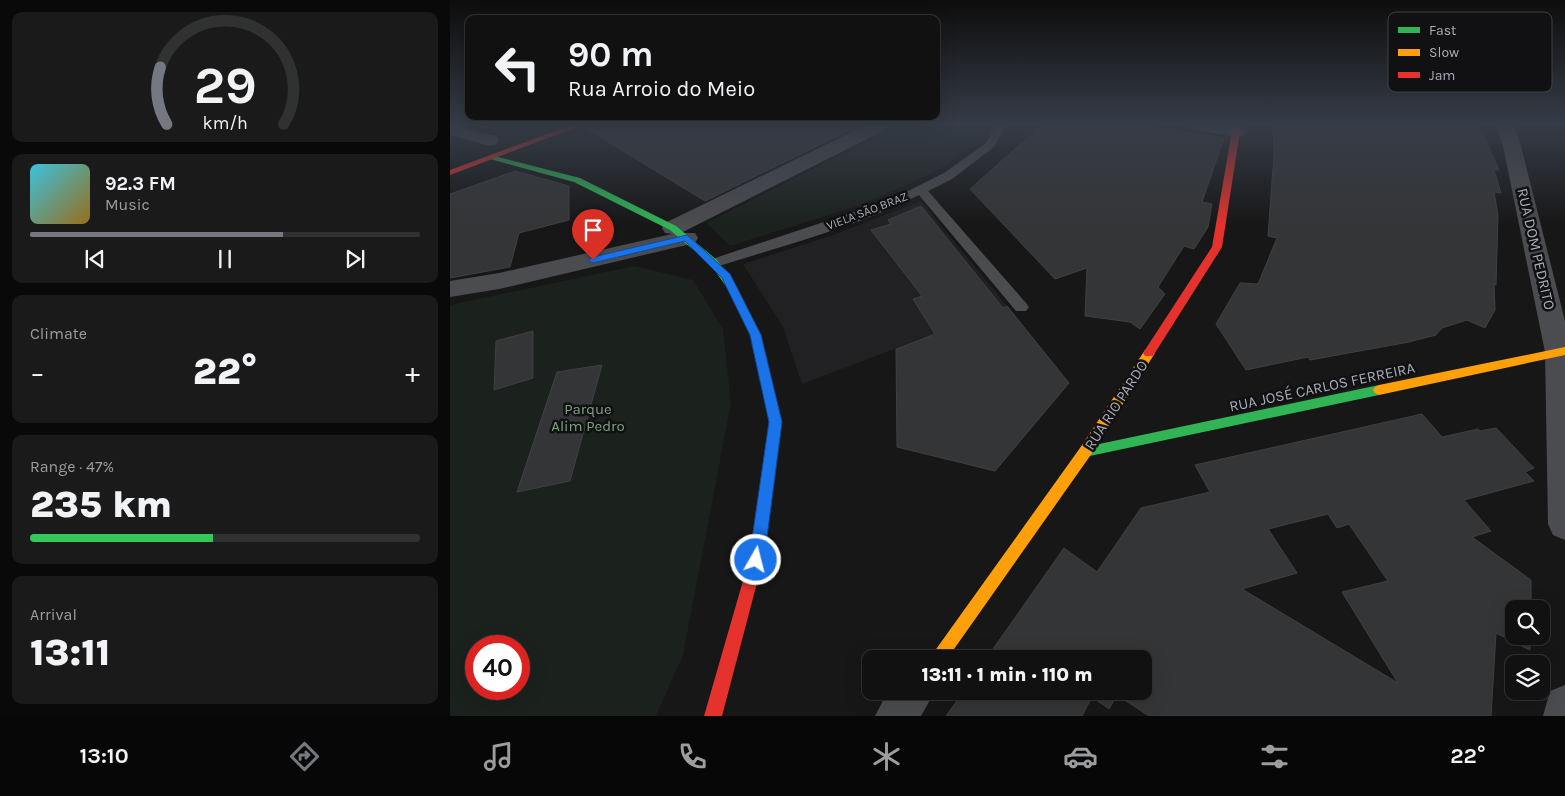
<!DOCTYPE html>
<html lang="en">
<head>
<meta charset="utf-8">
<style>
	body { margin:0; font-family:Karla,sans-serif; background:#1a1a1a; color:#f1f3f6; height:100vh; display:flex; flex-direction:column; font-size:19px; white-space:nowrap }
	* { box-sizing:border-box; margin:0 }
	p { font-size:16px; color:#9c9d9f }
	.icon { flex:none; width:28px; height:28px; fill:none; stroke:currentColor; stroke-width:2; stroke-linecap:round; stroke-linejoin:round }
	.map { position:relative; flex:1; overflow:hidden }
	.details { display:flex; flex-direction:column; gap:12px; padding:12px; background:#090909; width:450px }
	.details>* { flex:none }
	.hud { position:absolute; left:15px; top:15px; width:475px; height:105px; border-radius:10px; box-shadow:0 5px 20px #0002,0 0 0 1px #303131; background:#111; color:#f1f3f6; overflow:hidden }
	.controls { position:absolute; left:1055px; top:600px; display:grid; gap:10px }
	.controls a { display:grid; place-items:center; width:45px; height:45px; border-radius:10px; background:#111; box-shadow:0 5px 20px #0002,0 0 0 1px #303131; font-size:25px }
	.speed { position:absolute; left:15px; top:635px; display:flex; gap:10px; font-size:25px; font-weight:700; text-align:center }
	.speed>* { display:grid; place-content:center; width:65px; height:65px; border-radius:50%; background:#111; box-shadow:0 5px 20px #0002,0 0 0 1px #303131; line-height:1 }
	.speed .limit { border:8px solid #d22; background:#fff; color:#111 }
	.pin { position:absolute; display:grid; place-items:center; width:42px; height:42px; color:#fff; margin:-51px -21px; border-radius:50% 50% 50% 0; rotate:-45deg; box-shadow:0 0 5px #0007 }
	.pin .icon { rotate:45deg }
	.me { position:absolute; width:55px; margin:-28px; rotate:8deg; stroke-linejoin:round; filter:drop-shadow(0 0 4px #0008) }
	.turn { display:flex; align-items:center; gap:18px; height:105px; padding:0 20px; font-size:22px }
	.turn .icon { width:65px; height:65px; stroke-width:2.5 }
	.turn b { display:block; font-size:35px; line-height:42px }
	.big { font-size:38px; font-weight:800; line-height:1.1 }
	.details .tile { flex:1; display:flex; flex-direction:column; justify-content:center; gap:8px; min-width:0; padding:0 18px; border-radius:10px; background:#1a1a1a }
	.details .dial { align-items:center; gap:0 }
	.dial svg { height:130px; overflow:visible; fill:none; stroke:#303131; stroke-width:7; stroke-linecap:round; text-anchor:middle }
	.dial text { fill:#f1f3f6; stroke:none }
	.song { display:flex; align-items:center; gap:15px }
	.cover { width:60px; height:60px; border-radius:8px; background:linear-gradient(135deg,hsl(190 70% 55%),hsl(40 70% 35%)) }
	.played { height:5px; border-radius:2px; background:linear-gradient(90deg,#757880 65%,#303131 65%) }
	.keys { display:flex; justify-content:space-around; direction:ltr }
	.heat { display:flex; justify-content:space-between; align-items:center; font-size:28px; direction:ltr }
	.charge { height:8px; border-radius:4px; background:linear-gradient(90deg,#34c759 47%,#303131 0) }
	.trip { position:absolute; left:412px; top:650px; width:290px; height:50px; border-radius:10px; background:#111; box-shadow:0 5px 20px #0002,0 0 0 1px #303131; font-weight:800; line-height:50px; text-align:center }
	.tabs { display:flex; height:80px; justify-content:space-around; align-items:center; background:#070707; color:#9c9d9f }
	.tabs .icon { width:35px; height:35px }
	.tabs .active { color:#757880 }
	.tabs b { font-size:22px; color:#f1f3f6 }
	main { display:flex; flex:1; min-height:0 }
	.map>svg:first-child { display:block }
	.built { fill:#212124 }
	.green { fill:#1b211c; fill-rule:evenodd }
	.building { fill:#343537; stroke:#3f4043; fill-rule:evenodd }
	.lines { fill:none; stroke-linecap:round; stroke-linejoin:round }
	.lane { fill:#4b4c50; fill-rule:evenodd }
	.street { fill:#4b4c50; fill-rule:evenodd }
	.fast { fill:#30b455; fill-rule:evenodd }
	.slow { fill:#ff9f0a; fill-rule:evenodd }
	.jam { fill:#e5322d; fill-rule:evenodd }
	.route { fill:#1a73e8; stroke:#114b97 }
	.labels { text-anchor:middle; stroke-width:5; stroke-linejoin:round; paint-order:stroke }
	.far-street-label { font-size:12px; fill:#a8adb8; stroke:#111113 }
	.street-label { font-size:15px; fill:#a8adb8; stroke:#111113 }
	.park-label { font-size:15px; fill:#7fa381; stroke:#111113 }
	.key { fill:#111113; stroke:#3e4045; stroke-width:1 }
	.key-label { font-size:14px; fill:#a8adb8 }
</style>
</head>
<body>
<main>
<section class="details">
<div class="tile dial"><svg viewBox="0 0 100 80">
<path d="M14 69A42 42 0 1 1 86 69"/>
<path d="M14 69A42 42 0 0 1 10 34" stroke="#757880"/>
<text x="50" y="56" font-size="32" font-weight="700">29</text>
<text x="50" y="72" font-size="11">km/h</text>
</svg></div>
<div class="tile">
<div class="song"><i class="cover"></i><div><b>92.3 FM</b><p>Music</p></div></div>
<div class="played"></div>
<div class="keys"><svg class="icon" aria-label="previous" viewBox="0 0 24 24"><path d="M18 5L8 12l10 7zM5 5v14"/></svg><svg class="icon" aria-label="pause" viewBox="0 0 24 24"><path d="M8 5v14M16 5v14"/></svg><svg class="icon" aria-label="next" viewBox="0 0 24 24"><path d="M6 5l10 7-10 7zM19 5v14"/></svg></div>
</div>
<div class="tile"><p>Climate</p>
<div class="heat"><a>−</a><b class="big">22°</b><a>+</a></div>
</div>
<div class="tile"><p>Range · 47%</p><b class="big">235 km</b><div class="charge"></div></div>
<div class="tile"><p>Arrival</p><b class="big">13:11</b></div>
</section>
<div class="map">
<svg width="1115" height="716" viewBox="0 0 1115 716">
	<rect width="100%" height="100%" fill="#171717"/>
	<path class="built" d="M471,201L557,306L352,384L333,327L293,264L380,236Z"/>
	<g class="green">
		<path d="M450,125H540L530,141L483,173L414,204L280,246L256,223Z"/>
		<path d="M184,266L243,280L273,329L281,403L233,655L206,716H0V305ZM26,646H69V689H26Z"/>
	</g>
	<g class="building">
		<path d="M140,125H410L255,201L137,129Z"/>
		<path d="M592,125H688L774,138L752,202L762,204L758,227L744,249L734,246L708,287L715,294L690,329L680,322L635,316L637,268L605,279L520,189Z"/>
		<path d="M823,125H1029L1049,170H1044L1051,193L1044,192L1048,215L1046,285L1044,284L1045,310L1035,328L1017,320L992,328L986,335L959,342L860,360L858,357L796,370L766,324L790,283L808,284L827,238L818,236L824,154Z"/>
		<path d="M65,171L119,186V220L69,233L60,267L0,278V194Z"/>
		<path d="M471,206L553,308L557,306L619,383L545,471L447,447L446,349L485,334L463,299L472,296L421,230L441,224L438,220Z"/>
		<path d="M83,331V378L44,390L46,341Z"/>
		<path d="M152,365L120,481L67,492L107,372Z"/>
		<path d="M972,414L992,437L1028,429L1030,431L1046,428L1084,468L1075,472L1084,481L1014,500L1041,531L1022,537L1081,580V609H1064V636H1080V650L1046,633L1041,716H699L667,695L659,709L642,697L632,716H496L514,691H694V659H536L614,548L647,572L691,508L760,492L745,465ZM878,514L887,528L899,524L938,581L892,592L948,683L792,589L847,573L818,529Z"/>
	</g>
	<g class="lines">
		<path class="lane" d="M546,125H556L544,147L502,179L478,191L576,303L579,307L576,311H566L469,195C406,227 336,245 269,266L264,267L257,263L259,260L440,200L494,173L536,143Z"/>
		<g class="street">
			<path d="M0,125L47,136L49,140L47,144L40,146L0,135Z"/>
			<path d="M416,125H440L437,129L231,233H245L248,238L245,243L49,289L0,297V281L49,273L222,234L215,233L212,228L215,223Z"/>
			<path d="M737,125H780L793,128L796,132L793,136L787,137L746,130L740,129Z"/>
			<path d="M1045,125H1063L1071,146L1115,321V540L1103,535L1098,524L1095,352L1053,146Z"/>
			<path d="M1115,685V716H1093L1100,691Z"/>
			<path d="M438,691H485L471,716H425Z"/>
		</g>
		<g class="fast">
			<path d="M40,155L130,178L226,226L267,260L287,287L286,289H278L260,264L220,230L124,182L40,159Z"/>
			<path d="M929,385L933,387L935,390L933,393L929,395L635,457L630,456L629,452L630,448L635,447Z"/>
		</g>
		<g class="slow">
			<path d="M1115,347V355L929,395L925,393L923,390L925,387L929,385Z"/>
			<path d="M699,349L705,353L640,456L497,659H479L630,448L695,350Z"/>
		</g>
		<g class="jam">
			<path d="M121,125H132L0,175V170Z"/>
			<path d="M783,125H791L772,247L703,356H695L693,353L695,350L762,247Z"/>
			<path d="M282,284L287,287L311,335L331,422L313,560L272,716H254L299,560L319,422L301,335L277,287Z"/>
		</g>
	</g>
	<linearGradient id="sky" x2="0" y2="1"><stop stop-color="#0d0d0d"/><stop offset="0.55" stop-color="#363c47"/><stop offset="1" stop-color="#363c47" stop-opacity="0"/></linearGradient>
	<rect width="1115" height="226" fill="url(#sky)"/>
	<path class="route" d="M237,235L280,274L311,335L332,422L314,560L312,565L306,567L301,565L299,560L319,422L300,335L272,278L235,241L143,263L138,260L143,257Z"/>
	<g class="labels">
		<g class="far-street-label">
			<text transform="translate(417 211) rotate(-21)" y="4">VIELA SÃO BRAZ</text>
		</g>
		<g class="street-label">
			<text transform="translate(1086 249) rotate(77)" y="5">RUA DOM PEDRITO</text>
			<text transform="translate(872 387) rotate(-12)" y="5">RUA JOSÉ CARLOS FERREIRA</text>
			<text transform="translate(666 405) rotate(-57)" y="5">RUA RIO PARDO</text>
		</g>
		<g class="park-label">
			<text x="138" y="414">Parque<tspan x="138" dy="17">Alim Pedro</tspan></text>
		</g>
	</g>
	<rect x="938" y="12" width="164" height="80" rx="8" class="key"/>
	<rect x="948" y="27" width="22" height="6" fill="#30b455"/>
	<rect x="948" y="49" width="22" height="7" fill="#ff9f0a"/>
	<rect x="948" y="72" width="22" height="6" fill="#e5322d"/>
	<g class="key-label">
		<text x="979" y="35">Fast</text>
		<text x="979" y="57">Slow</text>
		<text x="979" y="80">Jam</text>
	</g>
</svg>
<div class="controls">
<a><svg class="icon" aria-label="search" viewBox="0 0 24 24"><circle cx="10" cy="10" r="6"/><path d="M15 15l6 6"/></svg></a>
<a><svg class="icon" aria-label="layers" viewBox="0 0 24 24"><path d="M12 4l9 5-9 5-9-5zM3 14l9 5 9-5"/></svg></a>
</div>
<div class="speed"><div class="limit">40</div></div>
<div class="pin" style="left:143px;top:260px;background:#d93025"><svg class="icon" aria-label="arrive" viewBox="0 0 24 24"><path d="M6 21V4h12l-3 4 3 4H6"/></svg></div>
<svg class="me" style="left:306px;top:560px" viewBox="-20 -20 40 40"><circle r="17" fill="#1a73e8" stroke="#fff" stroke-width="3"/><path d="M0-11L8 9 0 5-8 9z" fill="#fff"/></svg>
<div class="trip">13:11 · 1 min · 110 m</div>
<div class="hud">
<div class="turn"><svg class="icon" aria-label="left" viewBox="0 0 24 24"><path d="M17 20v-9H6M10 6l-5 5 5 5"/></svg><div><b>90 m</b>Rua Arroio do Meio</div></div>
</div>
</div>
</main>
<nav class="tabs">
<b>13:10</b>
<svg class="icon active" aria-label="directions" viewBox="0 0 24 24"><path d="M12 3l9 9-9 9-9-9zM9 14v-3h6M13 9l2 2-2 2"/></svg>
<svg class="icon" aria-label="music" viewBox="0 0 24 24"><path d="M9 18V5l10-2v13"/><circle cx="6" cy="18" r="3"/><circle cx="16" cy="16" r="3"/></svg>
<svg class="icon" aria-label="phone" viewBox="0 0 24 24"><path d="M5 4h4l2 5-3 2q2 4 5 5l2-3 5 2v4C11 20 4 13 5 4z"/></svg>
<svg class="icon" aria-label="climate" viewBox="0 0 24 24"><path d="M12 3v18M4 7l16 10M4 17L20 7"/></svg>
<svg class="icon" aria-label="car" viewBox="0 0 24 24"><path d="M5 17H2v-5l4-1 3-4h7l3 4 3 1v5h-3M9 17h6M6 11h13"/><circle cx="7" cy="17" r="2"/><circle cx="17" cy="17" r="2"/></svg>
<svg class="icon" aria-label="filters" viewBox="0 0 24 24"><path d="M4 7h16M4 17h16"/><circle cx="9" cy="7" r="2"/><circle cx="15" cy="17" r="2"/></svg>
<b>22°</b>
</nav>
</body>
</html>
